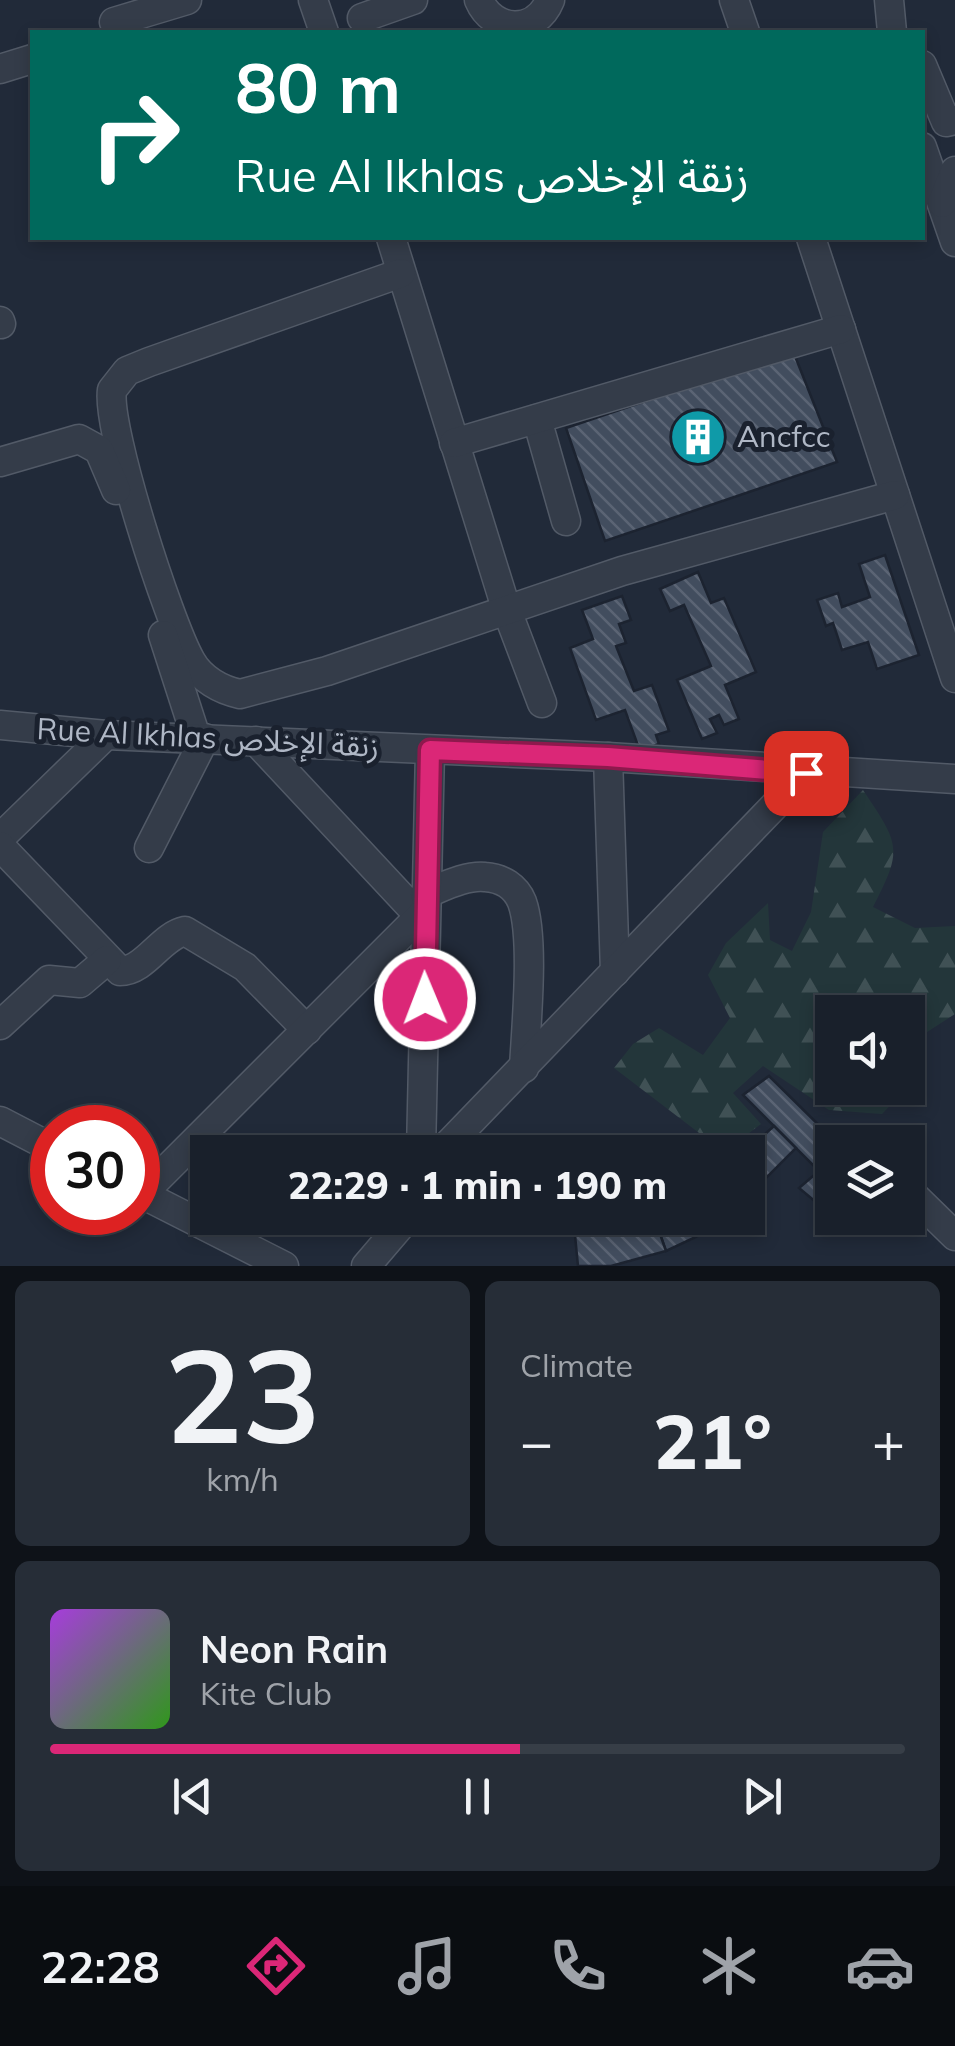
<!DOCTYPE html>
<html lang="en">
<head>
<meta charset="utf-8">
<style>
	body { margin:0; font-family:Mulish,"Noto Sans Arabic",sans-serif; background:#262d37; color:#f1f3f6; height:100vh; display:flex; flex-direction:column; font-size:38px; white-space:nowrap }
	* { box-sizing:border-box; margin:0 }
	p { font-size:32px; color:#9fa3a9 }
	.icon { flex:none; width:55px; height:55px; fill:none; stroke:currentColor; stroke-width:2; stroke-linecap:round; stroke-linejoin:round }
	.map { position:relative; height:1266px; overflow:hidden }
	.drawer { display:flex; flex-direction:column; gap:15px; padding:15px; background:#0e1218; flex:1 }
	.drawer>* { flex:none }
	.banner { position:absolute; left:30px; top:30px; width:895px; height:210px; border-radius:0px; box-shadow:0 5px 15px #0003,0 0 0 2px #373e47; background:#00695c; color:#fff; overflow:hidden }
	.fabs { position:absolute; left:815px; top:995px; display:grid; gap:20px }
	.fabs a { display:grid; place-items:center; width:110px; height:110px; border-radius:0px; background:#19202b; box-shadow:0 5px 15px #0003,0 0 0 2px #373e47; font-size:50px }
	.speed { position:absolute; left:30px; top:1105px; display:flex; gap:20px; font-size:50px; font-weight:700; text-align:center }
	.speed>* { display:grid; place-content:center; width:130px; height:130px; border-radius:50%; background:#19202b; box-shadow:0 5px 15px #0003,0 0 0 2px #373e47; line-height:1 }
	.speed .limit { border:15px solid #d22; background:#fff; color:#111 }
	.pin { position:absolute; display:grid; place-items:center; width:85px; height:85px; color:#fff; margin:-42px; border-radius:20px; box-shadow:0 5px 15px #0006 }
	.me { position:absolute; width:110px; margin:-55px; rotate:359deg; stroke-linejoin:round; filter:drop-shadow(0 0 8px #0008) }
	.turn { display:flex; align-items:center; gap:35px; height:210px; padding:0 40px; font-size:45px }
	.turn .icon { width:130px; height:130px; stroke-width:2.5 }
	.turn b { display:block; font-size:70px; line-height:85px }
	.big { font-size:75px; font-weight:800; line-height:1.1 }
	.drawer .tile { flex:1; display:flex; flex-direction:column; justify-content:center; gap:15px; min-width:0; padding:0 35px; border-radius:15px; background:#262d37 }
	.drawer .dial { align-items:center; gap:0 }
	.dial b { font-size:130px; line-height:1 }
	.song { display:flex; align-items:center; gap:30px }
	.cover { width:120px; height:120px; border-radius:15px; background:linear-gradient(135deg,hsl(280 70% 55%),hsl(110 70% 35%)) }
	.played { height:10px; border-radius:5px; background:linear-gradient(90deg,#db2777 55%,#373e47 55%) }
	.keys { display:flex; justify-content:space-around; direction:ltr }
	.heat { display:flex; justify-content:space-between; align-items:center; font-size:55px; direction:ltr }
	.drawer .tiles { flex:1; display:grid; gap:15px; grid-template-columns:1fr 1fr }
	.tile:last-child { grid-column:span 2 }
	.trip { position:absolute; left:190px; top:1135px; width:575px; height:100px; border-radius:0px; background:#19202b; box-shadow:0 5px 15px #0003,0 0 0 2px #373e47; font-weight:800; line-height:100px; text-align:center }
	.tabs { display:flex; height:160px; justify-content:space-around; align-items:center; background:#0a0d11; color:#9fa3a9 }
	.tabs .icon { width:70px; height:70px }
	.tabs .selected { color:#db2777 }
	.tabs b { font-size:45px; color:#f1f3f6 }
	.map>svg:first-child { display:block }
	.forest { fill:url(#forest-firs) }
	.building { fill:url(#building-back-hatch); stroke:#1c2330; stroke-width:2.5 }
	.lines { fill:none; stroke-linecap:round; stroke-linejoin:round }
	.minor-casing { stroke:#525a67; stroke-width:31 }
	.minor { stroke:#343c49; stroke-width:28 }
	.route-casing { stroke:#8e194d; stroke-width:25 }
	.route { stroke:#db2777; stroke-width:18 }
	.labels { text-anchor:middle; stroke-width:10; stroke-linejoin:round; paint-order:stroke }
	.poi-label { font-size:30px; fill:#afb7c5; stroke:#1a212e; text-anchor:start }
	.street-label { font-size:30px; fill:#afb7c5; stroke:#1a212e }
</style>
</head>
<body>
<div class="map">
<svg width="955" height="1266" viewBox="0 0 955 1266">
	<defs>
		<pattern id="forest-firs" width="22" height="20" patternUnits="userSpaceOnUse" patternTransform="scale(2.5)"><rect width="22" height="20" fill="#23363a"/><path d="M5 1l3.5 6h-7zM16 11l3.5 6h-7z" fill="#405155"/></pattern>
		<pattern id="building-back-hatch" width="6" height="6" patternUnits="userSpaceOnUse" patternTransform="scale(2.5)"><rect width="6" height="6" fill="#424d5e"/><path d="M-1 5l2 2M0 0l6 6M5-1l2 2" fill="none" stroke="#5b6474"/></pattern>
	</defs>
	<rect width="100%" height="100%" fill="#212a39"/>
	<path class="forest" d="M863,790C900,845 903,849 873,907L915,928L955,926V1014L910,1043L908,1070V1012H832V1088L906,1089L882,1114L829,1110L763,1066L733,1093L761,1124L724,1152L614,1068L633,1044L659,1028L703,1055L730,1018L708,975L726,943L768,903L770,940L792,951L811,912L823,832Z"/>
	<g class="building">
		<path d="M793,351L837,462L605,541L566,428Z"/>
		<path d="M885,555L919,655L877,669L868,642L842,650L833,623L826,626L817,600L838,593L842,607L870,597L859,564Z"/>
		<path d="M698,572L711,603L724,598L756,672L725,685L739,719L724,725L719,715L710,719L717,733L702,739L677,680L711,666L684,605L670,611L660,589Z"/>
		<path d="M622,596L631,620L619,624L626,643L616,646L634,691L652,685L669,731L656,735L659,744L640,751L625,710L596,720L570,648L593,639L582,610Z"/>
		<path d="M769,1076L836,1142H832V1184L817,1203L799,1188L819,1171L743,1095Z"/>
		<path d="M774,1126L796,1148L748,1196L745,1152Z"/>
		<path d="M659,1218H726L717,1227L666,1251L655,1220Z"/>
		<path d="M655,1220L666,1251L611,1266H578L575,1235Z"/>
	</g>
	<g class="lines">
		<g class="minor-casing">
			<g id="minor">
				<path d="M313,0L324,32"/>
				<path d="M479,0C493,33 536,35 550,0"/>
				<path d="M734,0L745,32"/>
				<path d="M889,0L892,32"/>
				<path d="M362,18L413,0"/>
				<path d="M114,22L187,0"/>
				<path d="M922,65L946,122L955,120"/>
				<path d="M0,69L32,59"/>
				<path d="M922,147L955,242"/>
				<path d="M942,203L955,171"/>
				<path d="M391,238L506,608L542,703"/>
				<path d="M811,238L955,678"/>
				<path d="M401,273L149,362L127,371L112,390C106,428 169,623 191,661C201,679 221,690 240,694L327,671L622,571L895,495"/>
				<path d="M0,321L1,324"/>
				<path d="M537,419L566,521"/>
				<path d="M454,443L841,329"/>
				<path d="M0,462L79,439L99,450L116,490"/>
				<path d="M163,635L196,737"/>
				<path d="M0,725L106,735L608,757L955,779"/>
				<path d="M256,741L424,921"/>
				<path d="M608,757L615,972"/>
				<path d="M0,838L106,735"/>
				<path d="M0,846L120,971C145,971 161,936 185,931L245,967L307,1030"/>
				<path d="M149,848L205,738"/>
				<path d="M425,894C443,887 466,875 485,877C502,878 516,887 522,902C535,938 526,1027 524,1068"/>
				<path d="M0,1025L49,980L80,983L107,960"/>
				<path d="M0,1121L52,1148"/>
				<path d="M421,1152L430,750"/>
				<path d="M441,1152L806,773"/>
				<path d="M908,1190L955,1236"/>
				<path d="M138,1192L284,1266"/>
				<path d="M142,1194L420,916"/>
				<path d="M366,1266L407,1218"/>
			</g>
		</g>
		<use href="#minor" class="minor"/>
	</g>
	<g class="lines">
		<g class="route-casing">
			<path id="route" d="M425,999L430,750L608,757L806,773"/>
		</g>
		<use href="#route" class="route"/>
	</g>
	<defs>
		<g id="building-disc" transform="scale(2.875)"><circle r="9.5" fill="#0f9aa8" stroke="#1a212e"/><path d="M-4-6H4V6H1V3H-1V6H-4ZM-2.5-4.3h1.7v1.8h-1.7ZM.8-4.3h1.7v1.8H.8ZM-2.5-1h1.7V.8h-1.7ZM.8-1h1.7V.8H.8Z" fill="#fff"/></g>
	</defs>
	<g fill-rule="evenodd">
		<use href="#building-disc" x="698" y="437"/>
	</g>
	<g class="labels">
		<g class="poi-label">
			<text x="737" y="447">Ancfcc</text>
		</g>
		<g class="street-label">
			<text transform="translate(208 738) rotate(3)" y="10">Rue Al Ikhlas زنقة الإخلاص</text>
		</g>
	</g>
</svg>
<div class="fabs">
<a><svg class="icon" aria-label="sound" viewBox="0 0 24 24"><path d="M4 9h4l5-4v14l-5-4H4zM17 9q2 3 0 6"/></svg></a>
<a><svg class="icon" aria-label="layers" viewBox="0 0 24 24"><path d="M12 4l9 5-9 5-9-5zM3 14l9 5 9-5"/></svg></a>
</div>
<div class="speed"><div class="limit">30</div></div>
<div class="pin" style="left:806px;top:773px;background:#d93025"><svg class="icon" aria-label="arrive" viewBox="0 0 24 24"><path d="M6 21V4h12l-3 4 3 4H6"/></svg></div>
<svg class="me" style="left:425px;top:999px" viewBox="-20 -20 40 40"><circle r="17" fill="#db2777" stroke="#fff" stroke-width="3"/><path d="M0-11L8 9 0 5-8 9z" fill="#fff"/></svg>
<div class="trip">22:29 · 1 min · 190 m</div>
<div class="banner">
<div class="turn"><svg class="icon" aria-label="right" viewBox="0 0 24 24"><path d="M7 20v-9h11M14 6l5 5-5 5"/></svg><div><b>80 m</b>Rue Al Ikhlas زنقة الإخلاص</div></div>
</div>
</div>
<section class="drawer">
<div class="tiles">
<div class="tile dial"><b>23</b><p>km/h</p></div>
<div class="tile"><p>Climate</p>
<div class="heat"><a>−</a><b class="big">21°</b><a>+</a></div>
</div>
<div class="tile">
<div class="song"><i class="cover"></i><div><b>Neon Rain</b><p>Kite Club</p></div></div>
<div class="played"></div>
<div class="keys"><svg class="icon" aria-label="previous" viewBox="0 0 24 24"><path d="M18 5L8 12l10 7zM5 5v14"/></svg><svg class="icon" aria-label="pause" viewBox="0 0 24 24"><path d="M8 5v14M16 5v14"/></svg><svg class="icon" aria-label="next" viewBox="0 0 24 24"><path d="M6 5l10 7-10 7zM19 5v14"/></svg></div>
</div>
</div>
</section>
<nav class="tabs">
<b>22:28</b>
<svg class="icon selected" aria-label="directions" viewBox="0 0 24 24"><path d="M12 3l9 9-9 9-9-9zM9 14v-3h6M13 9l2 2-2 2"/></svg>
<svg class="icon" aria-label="music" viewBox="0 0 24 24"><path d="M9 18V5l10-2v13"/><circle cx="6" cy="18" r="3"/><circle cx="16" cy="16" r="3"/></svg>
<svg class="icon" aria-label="phone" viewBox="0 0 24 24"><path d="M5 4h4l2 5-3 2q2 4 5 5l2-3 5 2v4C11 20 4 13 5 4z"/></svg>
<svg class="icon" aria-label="climate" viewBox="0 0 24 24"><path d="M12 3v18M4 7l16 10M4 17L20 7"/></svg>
<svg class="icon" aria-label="car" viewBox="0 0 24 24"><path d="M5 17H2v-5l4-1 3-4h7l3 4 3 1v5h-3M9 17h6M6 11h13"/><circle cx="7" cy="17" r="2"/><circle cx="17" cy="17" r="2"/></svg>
</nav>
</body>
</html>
